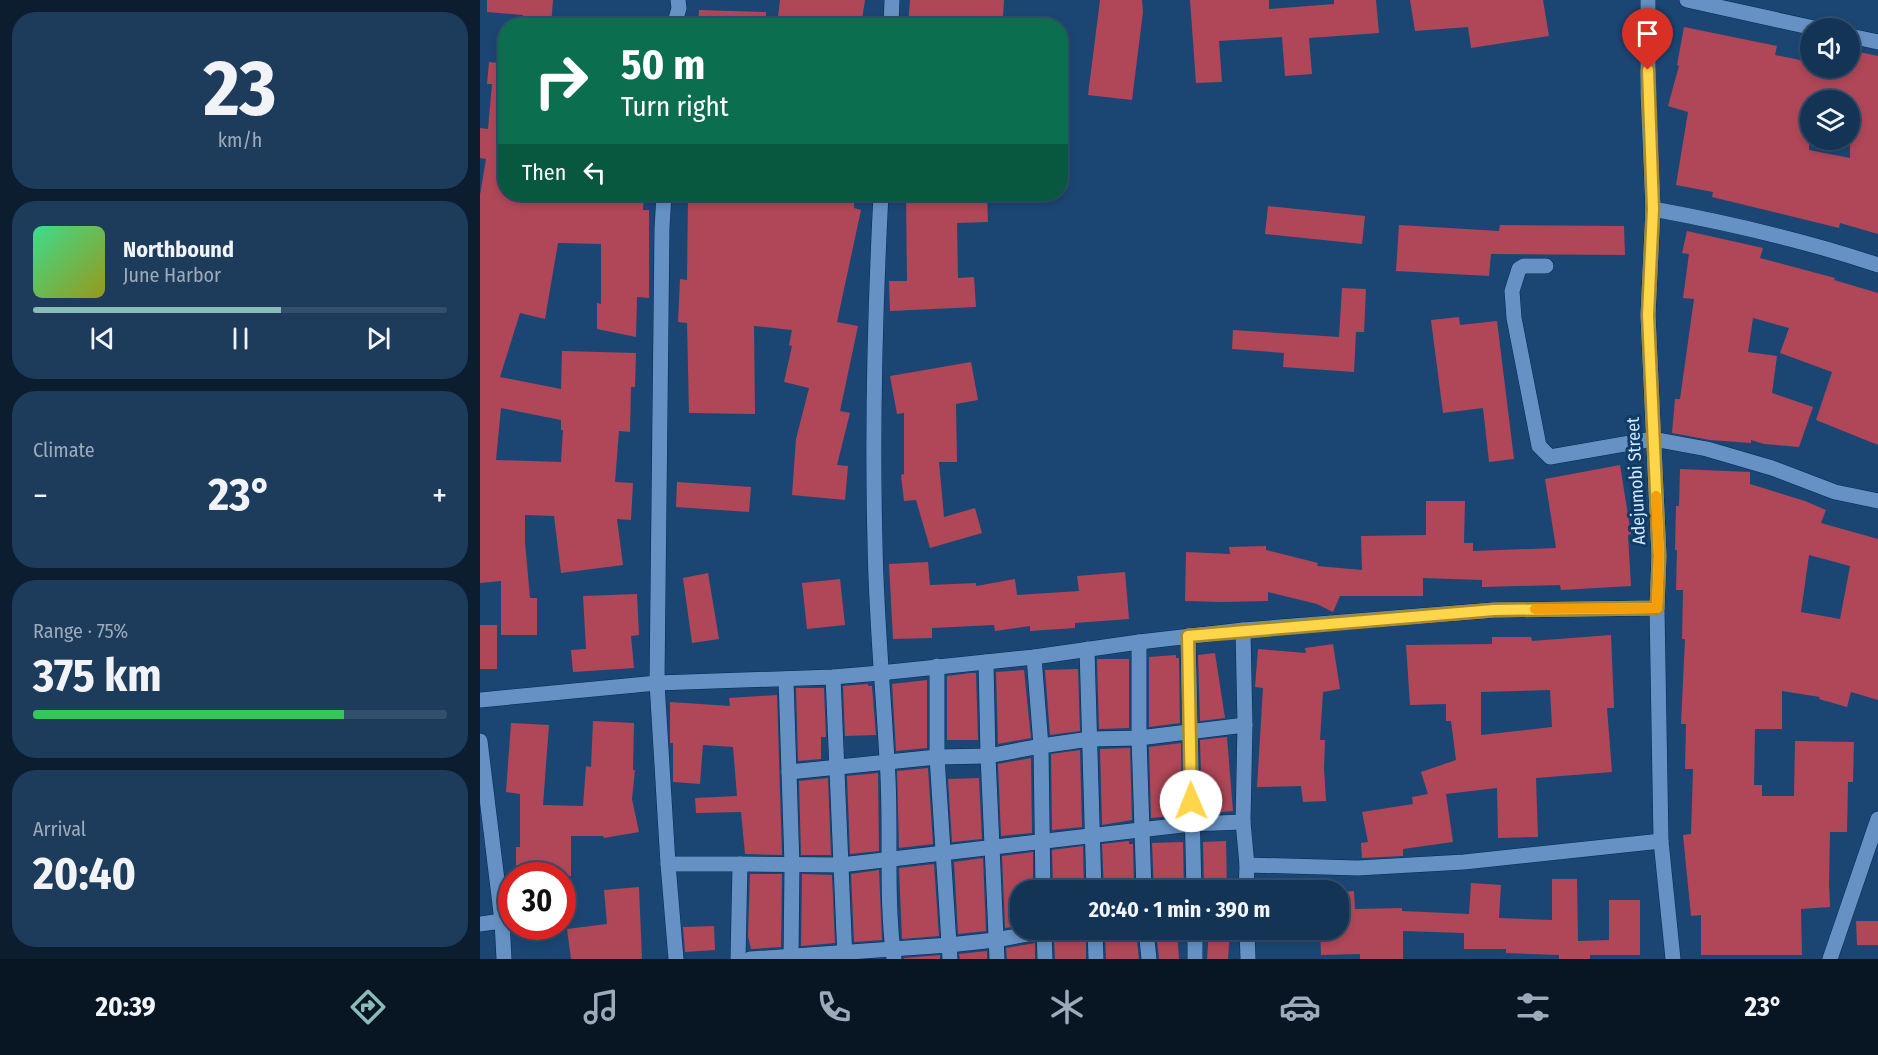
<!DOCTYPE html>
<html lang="en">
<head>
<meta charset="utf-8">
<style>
	body { margin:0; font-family:"Fira Sans Condensed",sans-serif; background:#1d3c5c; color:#f1f3f6; height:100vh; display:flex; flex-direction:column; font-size:22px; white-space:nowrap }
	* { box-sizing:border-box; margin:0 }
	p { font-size:20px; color:#9daab9 }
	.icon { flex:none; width:33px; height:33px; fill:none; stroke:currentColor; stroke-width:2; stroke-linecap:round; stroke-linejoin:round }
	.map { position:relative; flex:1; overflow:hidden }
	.details { display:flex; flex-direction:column; gap:12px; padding:12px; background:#0b1d2f; width:480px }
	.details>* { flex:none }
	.hud { position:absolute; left:18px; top:18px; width:570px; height:183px; border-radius:24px; box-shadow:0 3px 9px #0003,0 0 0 2px #334f6c; background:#0b6e4f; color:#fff; overflow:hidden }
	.controls { position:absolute; left:1320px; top:18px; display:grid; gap:12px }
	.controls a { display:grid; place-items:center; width:60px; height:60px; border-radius:50%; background:#143456; box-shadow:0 3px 9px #0003,0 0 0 2px #334f6c; font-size:30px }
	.speed { position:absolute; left:18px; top:862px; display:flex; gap:12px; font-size:30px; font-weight:700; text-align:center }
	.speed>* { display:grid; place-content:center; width:78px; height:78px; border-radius:50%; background:#143456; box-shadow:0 3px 9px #0003,0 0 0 2px #334f6c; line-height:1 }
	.speed .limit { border:9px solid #d22; background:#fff; color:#111 }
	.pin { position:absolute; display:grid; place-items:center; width:51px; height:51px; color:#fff; margin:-62px -26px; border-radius:50% 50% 50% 0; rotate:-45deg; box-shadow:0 0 6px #0007 }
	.pin .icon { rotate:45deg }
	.me { position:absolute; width:66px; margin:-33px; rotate:359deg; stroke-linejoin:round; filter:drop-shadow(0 0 4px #0008) }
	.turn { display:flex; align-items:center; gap:21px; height:126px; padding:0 24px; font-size:27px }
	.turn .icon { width:78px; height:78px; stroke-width:2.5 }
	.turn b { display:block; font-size:42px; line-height:51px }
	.then { display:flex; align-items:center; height:57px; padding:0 24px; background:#0003; gap:12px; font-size:22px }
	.big { font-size:45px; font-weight:700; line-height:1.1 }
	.details .card { flex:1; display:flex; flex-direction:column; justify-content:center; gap:9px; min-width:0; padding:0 21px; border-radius:24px; background:#1d3c5c }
	.details .dial { align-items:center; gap:0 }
	.dial b { font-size:78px; line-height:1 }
	.song { display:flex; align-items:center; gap:18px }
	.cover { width:72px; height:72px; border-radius:9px; background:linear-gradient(135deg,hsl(150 70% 55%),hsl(60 70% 35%)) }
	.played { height:6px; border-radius:3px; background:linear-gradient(90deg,#8bbbb9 60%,#334f6c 60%) }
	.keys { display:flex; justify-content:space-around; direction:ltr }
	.heat { display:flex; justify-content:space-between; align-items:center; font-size:33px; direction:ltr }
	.charge { height:9px; border-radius:4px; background:linear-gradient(90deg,#34c759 75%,#334f6c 0) }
	.trip { position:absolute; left:530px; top:880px; width:339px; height:60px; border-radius:24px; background:#143456; box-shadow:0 3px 9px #0003,0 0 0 2px #334f6c; font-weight:700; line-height:60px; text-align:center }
	.menu { display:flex; height:96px; justify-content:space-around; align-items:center; background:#081522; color:#9daab9 }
	.menu .icon { width:42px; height:42px }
	.menu .on { color:#8bbbb9 }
	.menu b { font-size:27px; color:#f1f3f6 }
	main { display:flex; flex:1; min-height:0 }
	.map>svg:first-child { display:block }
	.building { fill:#af4758; fill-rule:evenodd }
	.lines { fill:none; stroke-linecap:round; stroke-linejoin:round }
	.street-casing { stroke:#002b56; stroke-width:16 }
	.street { stroke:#6591c4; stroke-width:15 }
	.route-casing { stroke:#a68a30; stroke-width:15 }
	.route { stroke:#ffd54a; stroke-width:10 }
	.slow { stroke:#f59e0b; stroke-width:10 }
	.labels { text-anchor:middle; stroke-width:6; stroke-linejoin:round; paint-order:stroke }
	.street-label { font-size:18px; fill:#d6e9ff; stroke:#0f3b67 }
</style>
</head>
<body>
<main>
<section class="details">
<div class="card dial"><b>23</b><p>km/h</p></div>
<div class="card">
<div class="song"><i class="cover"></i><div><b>Northbound</b><p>June Harbor</p></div></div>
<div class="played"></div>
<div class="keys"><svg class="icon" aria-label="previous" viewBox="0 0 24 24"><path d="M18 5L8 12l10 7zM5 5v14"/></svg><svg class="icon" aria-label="pause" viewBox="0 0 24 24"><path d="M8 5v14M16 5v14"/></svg><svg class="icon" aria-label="next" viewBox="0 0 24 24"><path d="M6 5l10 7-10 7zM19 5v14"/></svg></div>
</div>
<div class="card"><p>Climate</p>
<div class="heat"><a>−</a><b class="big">23°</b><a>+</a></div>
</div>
<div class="card"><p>Range · 75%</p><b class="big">375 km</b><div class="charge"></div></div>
<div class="card"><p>Arrival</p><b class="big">20:40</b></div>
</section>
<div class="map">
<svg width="1398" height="959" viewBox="0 0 1398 959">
	<rect width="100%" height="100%" fill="#1b4673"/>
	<g class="building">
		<path d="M7,0H73L71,26H41L43,15L7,12Z"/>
		<path d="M300,0H385L381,26H297Z"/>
		<path d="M430,0H524L523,17H520L521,26H428Z"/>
		<path d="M620,0H662L663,12L652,100L608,95Z"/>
		<path d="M710,0H789V9L854,4V0H896L899,33L829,38L832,74L805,76L802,37L739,41L742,82L716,83Z"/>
		<path d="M930,0H1063L1069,36L991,48L988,27L935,31Z"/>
		<path d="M219,10L286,12V26H218Z"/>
		<path d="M1204,27L1297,46L1295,55L1330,62V68H1370V50L1398,56V234L1360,223L1359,228L1232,197L1233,192L1196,185L1208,112L1188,106L1199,66L1197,65ZM1330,100H1370V158L1329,150Z"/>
		<path d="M9,62L26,64V194H164L163,210H169V298L157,297L156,337L117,329V303L121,304V244L78,243L65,319L40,313L20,377L81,389L82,351L156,353L155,387H151L150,432L139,431L135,482L153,483L151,520L137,519L143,565L81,573L74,516L45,515V542L50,598H57V635H21V581L0,583V195L6,159L0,158V128L8,129L12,84H7ZM21,408L81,420V430H83L81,462L16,460Z"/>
		<path d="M299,194H375L374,208L381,210L357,322L378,326L360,411L370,413L357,465L368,466L365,500L312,495L316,439L329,388L304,382L312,346L309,345L312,330L274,326L275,414L209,413L207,323L198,322L200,279L207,280L208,198H298Z"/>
		<path d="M426,194H507L508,222L477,223L478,278L494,277L496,307L410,311L409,281H427Z"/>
		<path d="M788,206L885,216L882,244L785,234Z"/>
		<path d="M919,225L1019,231L1020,225L1144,226L1145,255L1011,254L1009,276L916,271Z"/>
		<path d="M1207,231L1283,248L1280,258L1355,278L1354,280L1398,293V445L1336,420L1352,372L1300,353L1309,328L1273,318L1268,352L1297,356L1292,393L1333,407L1319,447L1284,444L1271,440V443L1230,440L1192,433L1195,399H1200L1214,299L1203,298L1209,254L1202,253Z"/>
		<path d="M862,288L886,289L884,332H876L874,372L803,367L804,353L752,349L753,330L859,337Z"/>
		<path d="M979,317L980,325L1017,321L1034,459L1009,462L1003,408L963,413L951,320Z"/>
		<path d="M491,362L498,400L476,404L477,462H459L464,517L495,508L502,533L450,548L436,500L424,501L421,475L424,474V413L417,414L410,376Z"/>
		<path d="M1140,465L1151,534L1148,535L1151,586L1081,590L1080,585L1002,587V580L943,578V596H860L853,612L837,604L788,592V601L741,602L705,601L706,552L750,554L749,547L786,546V550L838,563L837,566L882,570L881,536L946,535V501H985L984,543H993V551L1076,548L1065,479Z"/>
		<path d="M1200,469L1270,472V484L1325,501L1346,510L1341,523L1398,539V700L1371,692L1367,707L1339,699L1340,697L1302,691V729H1275L1274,785H1282V796H1314L1315,741L1374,742L1373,782H1368L1367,832H1350L1349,884L1350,907L1321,909L1322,955H1221V915L1211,916L1203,835L1211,834L1213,769H1205L1206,724H1201L1205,639H1202L1203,590H1196L1197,550H1195L1196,506H1199ZM1329,555L1370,566L1360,619L1321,612Z"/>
		<path d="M197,482L271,487L269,512L196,507Z"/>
		<path d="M448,562L450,585L496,583V586L535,579L537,595L599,591L597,576L645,572L649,619L595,623V628L550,631V626L515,631L514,625L452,628V638L413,639L409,564Z"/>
		<path d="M228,573L239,639L212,643L203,578Z"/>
		<path d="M360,579L365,625L327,629L322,583Z"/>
		<path d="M157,594L159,635L151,636L154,668L93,672L91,650L106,649L103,596Z"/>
		<rect x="0" y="625" width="17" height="44"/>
		<path d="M1131,635L1134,708H1127L1132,772L1056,778L1058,837L1018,838L1017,788L966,794L973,842L923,849V856L882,858L881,843L888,842L882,812L933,804L932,797L948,794L941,772L976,760L971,721H966V704L930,705L926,645L1012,644V637H1051L1052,641ZM1070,690L1072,727L1001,735V692Z"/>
		<path d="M853,644L860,689L843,692L840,740H845L844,768L846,801L823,802L821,786L777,787L783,688L775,687L778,649L826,653L825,648Z"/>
		<path d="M735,653L745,718L720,721L718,655Z"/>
		<path d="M696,655V658H699L700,723L669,727V657Z"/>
		<path d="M617,659H649V728L619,729Z"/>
		<path d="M598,669L600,731L570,735L565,670Z"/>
		<path d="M544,670L551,738L518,744L516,672Z"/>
		<path d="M491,673H496L498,740H467V676Z"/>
		<path d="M447,680V748L416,751L412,684Z"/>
		<path d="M388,684V686H392L396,735L365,736L363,686Z"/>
		<path d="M316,688H344L346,737H341V759L318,761Z"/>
		<path d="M297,695L302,855L265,854L261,812L216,813L215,798L257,796L253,747L223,745L220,784L193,782V743H190V702L250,706L249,698Z"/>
		<path d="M113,721L154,723L153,770H155L152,799L159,832L124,838L123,836H91V876H36V847H40V794L26,792L31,723L69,725L63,805L103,806L106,766L111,767Z"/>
		<path d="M747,737L753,811L722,814L720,740Z"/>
		<path d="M701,743L702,815L671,818L669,747Z"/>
		<path d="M650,748L652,820L622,825L620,749Z"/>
		<path d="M600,750L602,827L572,830L571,754Z"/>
		<path d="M551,758L552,833L521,836L518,764Z"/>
		<path d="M448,768L453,844L419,848L417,771Z"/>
		<path d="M398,773L399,851L370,854L367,776Z"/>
		<path d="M348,778L351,855H321L319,781Z"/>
		<path d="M499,778L502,839L472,842L468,779Z"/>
		<path d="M649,841V844H653L654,891H624L622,844Z"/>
		<path d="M746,841L747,891H724L723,842Z"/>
		<path d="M703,842L704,891H674L672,843Z"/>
		<path d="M603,846L604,891H573L572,850Z"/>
		<path d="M553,852V891H540V926L525,928L522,856Z"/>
		<path d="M503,858L506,931L478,934L474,862Z"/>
		<path d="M454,864L459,936L422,939L419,868Z"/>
		<path d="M399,870L402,940L374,942L371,874Z"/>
		<path d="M270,874H302L301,947L271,949L268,936Z"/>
		<path d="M322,874L352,875L355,943L321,946Z"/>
		<path d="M1072,879H1097L1098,941L1129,940V900H1160V955H1110V959H1079V955L1026,953V949H984V933L923,931V959H880V954L841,955L840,930H858V892L874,891L875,909L922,908V911L989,914L991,883L1021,885L1019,918L1072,920Z"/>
		<path d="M159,887L162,959H91L87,929L127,924L124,890Z"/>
		<path d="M1376,921H1398V945H1377Z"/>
		<path d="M234,926L235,950L205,952L203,927Z"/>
		<path d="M697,930L699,959H679L676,931Z"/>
		<path d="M729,930H750L748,959H727Z"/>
		<path d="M654,931L656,932L659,959H626L625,935Z"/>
		<path d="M606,940V959H575L574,941Z"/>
		<path d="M555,943V959H527L526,948Z"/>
		<path d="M507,951V959H480L479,954Z"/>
		<path d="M460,955V959H424V958Z"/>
	</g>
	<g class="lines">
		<g class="street-casing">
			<g id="street">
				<path d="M1168,0V93L1173,209L1168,315L1179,556L1177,608L1181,841L1193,959"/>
				<path d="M1207,0L1334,28"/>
				<path d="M194,26L199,8L198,0"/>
				<path d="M411,26L412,0"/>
				<path d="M1370,36L1398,42"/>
				<path d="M184,194L182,228L177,683L188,864L196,959"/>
				<path d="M401,194C395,310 392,426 395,542C396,615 403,687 407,760C412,826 405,893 414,959"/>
				<path d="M1173,209C1249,223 1324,240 1398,265"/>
				<path d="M1066,266H1044L1039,269L1032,291L1034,318L1059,446L1070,457L1173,439L1227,449L1292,468L1355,492L1398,501"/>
				<path d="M763,630L765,725L763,822L767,865L766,891"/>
				<path d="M708,636L714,891"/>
				<path d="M659,642V738L664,891"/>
				<path d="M607,649L614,891"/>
				<path d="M554,657L561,746L563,891"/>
				<path d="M506,662L508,756L517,959"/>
				<path d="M457,666V757L470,959"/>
				<path d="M353,677L365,959"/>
				<path d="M306,679L312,865L311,959"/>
				<path d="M0,700L177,683L353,677L400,673L554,657L659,642L763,630L1014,610L1177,608"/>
				<path d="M0,741L22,921L24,959"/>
				<path d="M309,772L457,757L508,756L561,746L610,739L659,738L765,725"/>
				<path d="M188,864H260L258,959"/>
				<path d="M260,864L361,865L711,824L763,822"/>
				<path d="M767,865L878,868L984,862L1181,841"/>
				<path d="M0,924L22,921"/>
				<path d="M564,930L565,959"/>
				<path d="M615,930L616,959"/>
				<path d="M666,930L669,959"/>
				<path d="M715,930V959"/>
				<path d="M767,930L768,959"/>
				<path d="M270,959L469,945L515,940L564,931L614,930"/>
				<path d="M1350,959L1398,819"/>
			</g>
		</g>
		<use href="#street" class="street"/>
	</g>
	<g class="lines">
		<g class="route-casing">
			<path id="route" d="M711,801L708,636L1014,610L1177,608L1179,556L1168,315L1173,209L1168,70"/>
		</g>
		<use href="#route" class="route"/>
		<path class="slow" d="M1055,609L1177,608L1179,556L1176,496"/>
	</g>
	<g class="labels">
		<g class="street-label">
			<text transform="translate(1156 481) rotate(-93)" y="6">Adejumobi Street</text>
		</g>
	</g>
</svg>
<div class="controls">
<a><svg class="icon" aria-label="sound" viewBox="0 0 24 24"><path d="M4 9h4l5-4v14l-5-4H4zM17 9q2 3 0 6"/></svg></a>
<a><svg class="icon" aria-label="layers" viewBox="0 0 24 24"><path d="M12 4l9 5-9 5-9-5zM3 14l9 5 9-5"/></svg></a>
</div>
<div class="speed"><div class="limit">30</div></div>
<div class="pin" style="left:1168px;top:70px;background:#d93025"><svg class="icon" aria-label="arrive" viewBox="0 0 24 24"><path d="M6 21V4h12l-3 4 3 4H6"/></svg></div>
<svg class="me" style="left:711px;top:801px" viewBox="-20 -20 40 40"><circle r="19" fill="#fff"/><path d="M0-13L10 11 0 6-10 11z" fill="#ffd54a"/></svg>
<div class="trip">20:40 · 1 min · 390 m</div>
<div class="hud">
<div class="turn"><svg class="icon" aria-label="right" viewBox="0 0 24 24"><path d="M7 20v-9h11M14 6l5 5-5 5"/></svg><div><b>50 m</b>Turn right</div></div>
<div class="then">Then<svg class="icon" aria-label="left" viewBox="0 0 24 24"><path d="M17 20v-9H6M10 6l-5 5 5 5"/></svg></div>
</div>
</div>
</main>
<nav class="menu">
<b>20:39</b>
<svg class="icon on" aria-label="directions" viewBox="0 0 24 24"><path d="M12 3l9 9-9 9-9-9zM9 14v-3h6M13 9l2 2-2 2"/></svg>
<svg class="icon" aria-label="music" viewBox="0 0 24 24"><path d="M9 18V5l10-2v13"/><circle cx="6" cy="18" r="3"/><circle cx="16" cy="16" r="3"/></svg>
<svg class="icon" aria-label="phone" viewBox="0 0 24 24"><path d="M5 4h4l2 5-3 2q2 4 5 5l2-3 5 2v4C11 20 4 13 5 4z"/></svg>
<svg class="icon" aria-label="climate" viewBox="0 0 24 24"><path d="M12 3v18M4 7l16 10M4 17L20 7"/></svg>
<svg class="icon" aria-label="car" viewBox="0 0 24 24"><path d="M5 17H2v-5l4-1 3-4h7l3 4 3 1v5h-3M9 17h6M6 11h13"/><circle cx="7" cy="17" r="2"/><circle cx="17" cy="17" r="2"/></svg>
<svg class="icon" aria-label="filters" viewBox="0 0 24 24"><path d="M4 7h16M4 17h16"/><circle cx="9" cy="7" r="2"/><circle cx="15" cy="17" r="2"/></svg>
<b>23°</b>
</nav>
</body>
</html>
